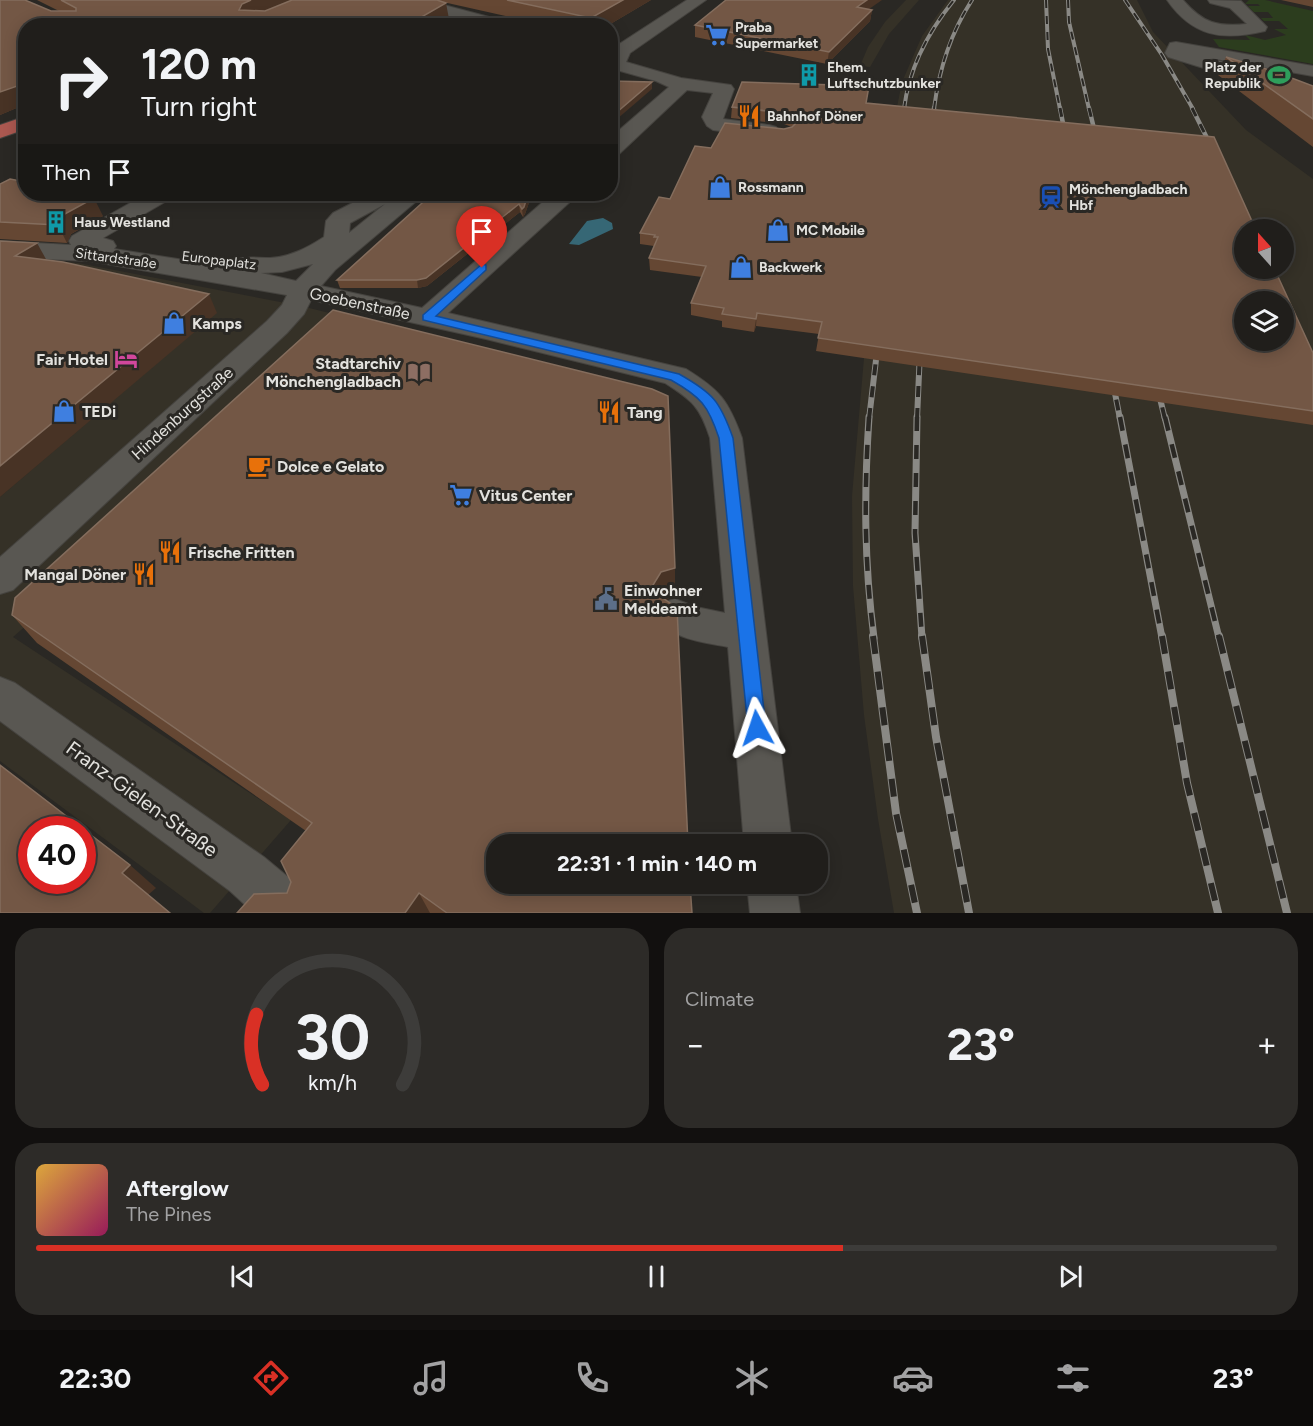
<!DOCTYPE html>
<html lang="en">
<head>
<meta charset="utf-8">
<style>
	body { margin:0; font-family:Figtree,sans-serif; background:#2d2b28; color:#f1f3f6; height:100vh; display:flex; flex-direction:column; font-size:22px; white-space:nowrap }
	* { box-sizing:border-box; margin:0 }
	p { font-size:20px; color:#a2a2a3 }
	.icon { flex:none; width:33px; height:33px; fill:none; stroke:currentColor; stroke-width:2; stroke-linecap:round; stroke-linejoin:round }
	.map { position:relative; height:913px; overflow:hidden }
	.drawer { display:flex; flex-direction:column; gap:15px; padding:15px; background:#12100f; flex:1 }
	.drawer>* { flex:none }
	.banner { position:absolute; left:18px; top:18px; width:600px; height:183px; border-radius:24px; box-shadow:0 3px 15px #0003,0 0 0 2px #3d3c3a; background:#201e1b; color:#f1f3f6; overflow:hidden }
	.needle { width:39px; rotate:339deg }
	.buttons { position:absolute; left:1234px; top:219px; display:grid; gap:12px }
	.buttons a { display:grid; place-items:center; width:60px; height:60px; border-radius:50%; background:#201e1b; box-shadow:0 3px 15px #0003,0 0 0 2px #3d3c3a; font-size:30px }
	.speed { position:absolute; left:18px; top:816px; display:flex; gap:12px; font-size:30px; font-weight:700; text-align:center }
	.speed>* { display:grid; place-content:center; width:78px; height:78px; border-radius:50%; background:#201e1b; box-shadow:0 3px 15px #0003,0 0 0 2px #3d3c3a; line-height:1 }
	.speed .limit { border:9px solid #d22; background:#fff; color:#111 }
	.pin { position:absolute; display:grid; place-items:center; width:51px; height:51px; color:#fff; margin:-62px -26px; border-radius:50% 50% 50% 0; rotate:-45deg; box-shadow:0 0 6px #0007 }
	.pin .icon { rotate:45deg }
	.me { position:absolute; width:66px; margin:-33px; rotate:355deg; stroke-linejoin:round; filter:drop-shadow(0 0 4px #0008) }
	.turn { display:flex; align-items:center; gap:21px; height:126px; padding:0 24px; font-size:27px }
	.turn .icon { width:78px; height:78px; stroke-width:2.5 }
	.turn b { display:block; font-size:42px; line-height:51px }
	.then { display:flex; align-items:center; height:57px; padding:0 24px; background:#0003; gap:12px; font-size:22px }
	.big { font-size:45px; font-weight:700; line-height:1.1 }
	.drawer .widget { flex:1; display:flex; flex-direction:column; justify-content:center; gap:9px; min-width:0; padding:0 21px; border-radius:24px; background:#2d2b28 }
	.drawer .dial { align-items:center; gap:0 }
	.dial svg { height:156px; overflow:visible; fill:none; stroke:#3d3c3a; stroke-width:7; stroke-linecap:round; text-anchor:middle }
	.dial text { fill:#f1f3f6; stroke:none }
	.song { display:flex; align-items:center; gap:18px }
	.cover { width:72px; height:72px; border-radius:9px; background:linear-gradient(135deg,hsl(40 70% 55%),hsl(330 70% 35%)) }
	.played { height:6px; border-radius:3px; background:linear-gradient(90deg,#d93025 65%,#3d3c3a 65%) }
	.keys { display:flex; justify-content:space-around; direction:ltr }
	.heat { display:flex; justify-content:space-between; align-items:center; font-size:33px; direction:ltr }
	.drawer .tiles { flex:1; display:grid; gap:15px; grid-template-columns:1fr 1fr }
	.widget:last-child { grid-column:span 2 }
	.trip { position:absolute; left:486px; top:834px; width:342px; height:60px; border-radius:24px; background:#201e1b; box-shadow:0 3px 15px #0003,0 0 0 2px #3d3c3a; font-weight:700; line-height:60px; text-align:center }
	.dock { display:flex; height:96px; justify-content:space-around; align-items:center; background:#0d0c0b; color:#a2a2a3 }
	.dock .icon { width:42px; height:42px }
	.dock .current { color:#d93025 }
	.dock b { font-size:27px; color:#f1f3f6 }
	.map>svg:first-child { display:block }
	.built { fill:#353127; fill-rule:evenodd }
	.green { fill:#2c3d1e }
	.water { fill:#366775 }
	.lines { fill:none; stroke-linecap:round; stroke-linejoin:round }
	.minor-casing { stroke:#45433f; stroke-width:2 }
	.major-casing { stroke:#45433f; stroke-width:2 }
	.minor { fill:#595752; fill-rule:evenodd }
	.major { fill:#ab5850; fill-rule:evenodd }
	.rail-far4-casing { stroke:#8a8985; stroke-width:4 }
	.rail-far3-casing { stroke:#8a8985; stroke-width:4.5 }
	.rail-far2-casing { stroke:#8a8985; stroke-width:6 }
	.rail-far1-casing { stroke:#8a8985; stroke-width:7 }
	.rail-casing { stroke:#8a8985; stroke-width:8 }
	.rail-far4 { stroke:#2a2824; stroke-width:2; stroke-dasharray:8; stroke-linecap:butt }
	.rail-far3 { stroke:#2a2824; stroke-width:3; stroke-dasharray:9; stroke-linecap:butt }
	.rail-far2 { stroke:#2a2824; stroke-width:4; stroke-dasharray:11; stroke-linecap:butt }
	.rail-far1 { stroke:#2a2824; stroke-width:4.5; stroke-dasharray:14; stroke-linecap:butt }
	.rail { stroke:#2a2824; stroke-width:6; stroke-dasharray:18; stroke-linecap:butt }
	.wall { fill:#654733 }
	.shaded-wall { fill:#483325 }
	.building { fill:#735745; stroke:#846d5d; stroke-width:1.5; fill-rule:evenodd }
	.route { fill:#1a73e8; stroke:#114b97; stroke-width:1.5 }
	.labels { text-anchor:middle; stroke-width:6; stroke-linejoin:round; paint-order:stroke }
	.far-poi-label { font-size:14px; font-weight:bold; fill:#e3e2de; stroke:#2a2824; text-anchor:start }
	.far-street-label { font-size:14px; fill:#e3e2de; stroke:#2a2824 }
	.street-label { font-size:16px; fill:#e3e2de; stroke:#2a2824 }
	.poi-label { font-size:16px; font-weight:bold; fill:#e3e2de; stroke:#2a2824; text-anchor:start }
	.near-street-label { font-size:20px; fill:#e3e2de; stroke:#2a2824 }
</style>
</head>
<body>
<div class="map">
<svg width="1313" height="913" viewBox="0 0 1313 913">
	<rect width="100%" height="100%" fill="#2a2824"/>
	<g class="built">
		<path d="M906,0H919L889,34L870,67L860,66L868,47L885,22Z"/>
		<path d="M948,0H1137L1153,32L1246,130L1313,179V913H894L878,819L864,715L853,586L852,496L864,358L895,117L902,82L922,36ZM1245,230H1284V268H1245ZM1245,302H1284V340H1245Z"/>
		<path d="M53,261L78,263L301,306L598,379L197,476L13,637L291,820L210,913H204L0,761V497L216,313Z"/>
	</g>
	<path class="green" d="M1249,0H1265L1313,11V64L1219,47L1213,39L1250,40L1245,35L1265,40L1286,35L1274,29H1288L1279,21H1264L1261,18H1273L1268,12H1254L1248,6H1260L1258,4H1245Z"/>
	<path class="water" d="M603,218L612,223L613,229L579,245L569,244L587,221Z"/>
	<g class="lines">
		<g class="minor-casing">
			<g id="minor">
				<path d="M399,0H425L508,22L510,26H482L401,3Z"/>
				<path d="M687,0H706L630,53L626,62L681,78L731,85L734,89L723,119L769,125L776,127L779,131L776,135L769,137L713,130L707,126L702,117L713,93L687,90L618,155L610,156V138L669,87L656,81L613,69L610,50Z"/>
				<path d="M1167,0H1183C1203,23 1217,27 1247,24L1230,8L1210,3L1208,0L1241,1L1267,27L1265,31C1222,41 1193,37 1167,0Z"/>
				<path d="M1176,42L1313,66V76L1210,58L1279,79L1313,93V106L1265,87L1168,57L1165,53L1170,43Z"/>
				<path d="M146,194H174L170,199L103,238L113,241L116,246L114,249L235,268L232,264L236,259C247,256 258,258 270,258C290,257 307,248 324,237L326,221L333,213L370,194H422L419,199L335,270L321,286L422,308L552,194H576L573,199L448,313L686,369C720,390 728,400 742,438L792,844H744L728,647C703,642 668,639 655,615L661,603L675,599L696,607L725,613L710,438C700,407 693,401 665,383L486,339L311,300L304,314L287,333L13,590L0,594V557L267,321L282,305L287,295L89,261L0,257V241L71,245L69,241L72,236ZM385,204L349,233L350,223ZM313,264L296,281L261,273L282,272Z"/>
				<path d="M0,677L15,683L264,857L300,887L307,905L304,913H254L230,891L0,721Z"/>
				<path d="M747,884H796L800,913H750Z"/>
			</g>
		</g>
		<g class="major-casing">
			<path id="major" d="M26,116V129L0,138V125Z"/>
		</g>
		<use href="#minor" class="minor"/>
		<use href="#major" class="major"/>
		<g class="rail-far4-casing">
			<g id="rail-far4">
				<path d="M1046,0L1048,49L1060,109"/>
				<path d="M1068,0L1069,22L1089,109"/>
				<path d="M1125,0L1162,55L1193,109"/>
				<path d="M904,109C909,68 928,32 954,0"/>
				<path d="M934,109C939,69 950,34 972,0"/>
			</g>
		</g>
		<g class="rail-far3-casing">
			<g id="rail-far3">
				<path d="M1060,108L1066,139"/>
				<path d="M1089,108L1097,141"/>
				<path d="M1192,108L1214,152"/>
				<path d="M903,122L905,108"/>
				<path d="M932,126L934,108"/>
			</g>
		</g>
		<g class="rail-far2-casing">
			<g id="rail-far2">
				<path d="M1112,378L1120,419"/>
				<path d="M1157,386L1165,419"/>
				<path d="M869,419L878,343"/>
				<path d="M917,419L920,351"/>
			</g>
		</g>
		<g class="rail-far1-casing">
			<g id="rail-far1">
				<path d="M869,417C864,494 864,561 874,638"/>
				<path d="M917,417L915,533L922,638"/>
				<path d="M1120,417L1162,638"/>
				<path d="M1165,417L1219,638"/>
			</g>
		</g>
		<g class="rail-casing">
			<g id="rail">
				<path d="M873,636L896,813L917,913"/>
				<path d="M922,636L936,737L969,913"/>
				<path d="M1162,636L1187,783L1218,913"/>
				<path d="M1219,636L1287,913"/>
			</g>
		</g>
		<use href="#rail-far4" class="rail-far4"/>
		<use href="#rail-far3" class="rail-far3"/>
		<use href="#rail-far2" class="rail-far2"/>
		<use href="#rail-far1" class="rail-far1"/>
		<use href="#rail" class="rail"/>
	</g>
	<g class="wall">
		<path d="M0,0L51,11H59L37,0H651L607,26H551L443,2L449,19L438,26H26V104L0,115Z"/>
		<path d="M1281,0H1313V7Z"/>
		<path d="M869,9L872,10L870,21L827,64L695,37V25Z"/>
		<path d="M1226,57L1313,86V147L1218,75Z"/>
		<path d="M866,103L1313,353V425L816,351L819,334L756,326L754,332L722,327V321L691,315V303L702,277L650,270L649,258L654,246L640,244V233L670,199L711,148L792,127L784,124L731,118L732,107Z"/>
		<path d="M0,184L103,216L71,234L67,243L0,239Z"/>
		<path d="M122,194H142L130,201Z"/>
		<path d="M432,194H532L525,214L523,217L520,212L427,286L418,288H340L337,280Z"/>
		<path d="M675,568V597L665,600L692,913H237L287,893L291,882L306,831L37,643L12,615Z"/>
	</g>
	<g class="shaded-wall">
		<path d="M251,0H296L247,20L239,10L242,4Z"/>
		<path d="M623,0H651L607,26H591V18Z"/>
		<path d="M867,0H882L855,19L857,7Z"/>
		<path d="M446,3L449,19L438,26H406Z"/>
		<path d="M872,10L870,21L827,64L829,52Z"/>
		<path d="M652,82V89L610,125V118Z"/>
		<path d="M17,86L26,104L0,115V92Z"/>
		<path d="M126,194H142L130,201Z"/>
		<path d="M528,194H532L525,214L523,217L522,209Z"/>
		<path d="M94,198L103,216L71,234L67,243L58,225L61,216Z"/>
		<path d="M519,204L520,212L427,286L418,288L417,280Z"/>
		<path d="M37,243L47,261L15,256Z"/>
		<path d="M209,294L217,313L0,497V466Z"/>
		<path d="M757,313L756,326L754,332L756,319Z"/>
		<path d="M675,568V597L660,601L653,585L661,572Z"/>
		<path d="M130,865L156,888L148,895L122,873Z"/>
		<path d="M419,893L430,913H405Z"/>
	</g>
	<g class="building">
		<path d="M0,0H25L51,11H76V8L61,0H251L242,4L239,10L265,11L292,0H437L446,3L406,26H26V94L17,86L0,92Z"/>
		<path d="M507,0H623L591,18Z"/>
		<path d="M726,0H867L857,7L872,10L829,52L695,25Z"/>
		<path d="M1226,57L1273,71L1313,86V119Z"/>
		<path d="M610,81L652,82L610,118Z"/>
		<path d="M742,82L869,86L866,103L1214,137L1256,230H1245V268H1274L1313,353V411L818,338L822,322L757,313L756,319L722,314L724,308L691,303L706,266L649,258L658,237H654L655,235L640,233L659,197L670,199L695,146L711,148L725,123L784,129L792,127L796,123L793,116L785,113L732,107ZM1245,302H1284V340H1245Z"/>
		<path d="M10,179L26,182V194H73L94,198L61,216L58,225L0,222V184Z"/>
		<path d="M432,194H528L524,207L522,209L519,204L426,278L417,280H337Z"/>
		<path d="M0,241L37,243L15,256L63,262L209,294L0,466Z"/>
		<path d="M333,310L652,389L668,396L675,568L661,572L653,585L660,596L677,608L688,844H496V884H690L692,913H447L419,893L405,913H237L254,894L287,893L291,882L281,861L312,823L12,615L15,598Z"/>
		<path d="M0,765L130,865L122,873L170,913H0ZM32,830H82V880H32Z"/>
	</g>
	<path class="route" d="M482,264L486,265V270L436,316L679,374C713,393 720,401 733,438L766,728L763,734L757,736L751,734L748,728L719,438C708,405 701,397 671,380L423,320V315Z"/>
	<defs>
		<g id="supermarket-bare" transform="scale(1.8)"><path d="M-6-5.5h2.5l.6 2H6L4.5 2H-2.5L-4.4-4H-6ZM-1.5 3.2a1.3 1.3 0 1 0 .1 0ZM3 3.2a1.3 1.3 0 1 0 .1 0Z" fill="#3f7fe0" stroke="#2a2824" stroke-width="2.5" paint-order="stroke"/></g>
		<g id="building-bare" transform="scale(1.8)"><path d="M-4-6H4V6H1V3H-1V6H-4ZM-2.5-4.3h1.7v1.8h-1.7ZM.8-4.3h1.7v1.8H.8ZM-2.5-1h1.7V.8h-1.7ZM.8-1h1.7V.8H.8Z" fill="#0f9aa8" stroke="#2a2824" stroke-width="2.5" paint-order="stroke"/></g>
		<g id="stadium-bare" transform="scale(1.8)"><path d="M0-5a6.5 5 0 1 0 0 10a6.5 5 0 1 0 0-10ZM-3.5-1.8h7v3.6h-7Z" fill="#2e9e5b" stroke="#2a2824" stroke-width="2.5" paint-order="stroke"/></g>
		<g id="restaurant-bare" transform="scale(1.8)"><path d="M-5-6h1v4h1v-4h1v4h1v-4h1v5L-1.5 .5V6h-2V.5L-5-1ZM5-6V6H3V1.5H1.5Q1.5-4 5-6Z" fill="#e8710a" stroke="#2a2824" stroke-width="2.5" paint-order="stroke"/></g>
		<g id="shop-bare" transform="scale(1.8)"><path d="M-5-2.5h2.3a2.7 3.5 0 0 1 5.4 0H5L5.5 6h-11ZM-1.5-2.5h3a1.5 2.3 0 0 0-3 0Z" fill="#3f7fe0" stroke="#2a2824" stroke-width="2.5" paint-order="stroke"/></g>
		<g id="station-bare" transform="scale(1.8)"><path d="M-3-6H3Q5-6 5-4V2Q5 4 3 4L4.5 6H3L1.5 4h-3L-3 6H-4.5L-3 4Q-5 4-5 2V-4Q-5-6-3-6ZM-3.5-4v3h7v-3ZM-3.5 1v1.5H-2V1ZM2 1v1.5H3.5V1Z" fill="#1a4fb4" stroke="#2a2824" stroke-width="2.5" paint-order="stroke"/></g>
		<g id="hotel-bare" transform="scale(1.8)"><path d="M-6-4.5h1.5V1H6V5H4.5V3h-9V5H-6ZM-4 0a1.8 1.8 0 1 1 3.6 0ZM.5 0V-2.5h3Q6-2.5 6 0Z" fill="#d1479c" stroke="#2a2824" stroke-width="2.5" paint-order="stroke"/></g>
		<g id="library-bare" transform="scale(1.8)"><path d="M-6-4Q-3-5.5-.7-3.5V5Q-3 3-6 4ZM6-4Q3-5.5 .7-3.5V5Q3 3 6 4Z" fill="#8d6e63" stroke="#2a2824" stroke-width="2.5" paint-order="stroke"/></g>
		<g id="cafe-bare" transform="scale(1.8)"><path d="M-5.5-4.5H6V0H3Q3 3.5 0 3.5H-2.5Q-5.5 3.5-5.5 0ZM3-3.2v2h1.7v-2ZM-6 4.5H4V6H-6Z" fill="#e8710a" stroke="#2a2824" stroke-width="2.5" paint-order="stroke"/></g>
		<g id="civic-bare" transform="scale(1.8)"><path d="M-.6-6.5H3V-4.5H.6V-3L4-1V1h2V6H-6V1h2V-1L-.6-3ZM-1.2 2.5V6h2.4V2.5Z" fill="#5c6f8a" stroke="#2a2824" stroke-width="2.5" paint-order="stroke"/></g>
	</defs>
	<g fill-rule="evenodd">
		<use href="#supermarket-bare" x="717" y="35"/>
		<use href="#building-bare" x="809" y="75"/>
		<use href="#stadium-bare" x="1279" y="75"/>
		<use href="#restaurant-bare" x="749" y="116"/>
		<use href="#shop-bare" x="720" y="187"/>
		<use href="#station-bare" x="1051" y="197"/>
		<use href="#building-bare" x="56" y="222"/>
		<use href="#shop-bare" x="778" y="230"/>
		<use href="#shop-bare" x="741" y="267"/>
		<use href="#shop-bare" x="174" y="323"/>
		<use href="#hotel-bare" x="126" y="359"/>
		<use href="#library-bare" x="419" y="372"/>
		<use href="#shop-bare" x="64" y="411"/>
		<use href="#restaurant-bare" x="609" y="412"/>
		<use href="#cafe-bare" x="259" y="466"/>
		<use href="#supermarket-bare" x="461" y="495"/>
		<use href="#restaurant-bare" x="170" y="552"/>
		<use href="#restaurant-bare" x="144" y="574"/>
		<use href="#civic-bare" x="606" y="599"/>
	</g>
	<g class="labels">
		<g class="far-poi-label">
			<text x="735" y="32">Praba<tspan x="735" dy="16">Supermarket</tspan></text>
			<text x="827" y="72">Ehem.<tspan x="827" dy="16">Luftschutzbunker</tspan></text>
			<text x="1261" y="72" text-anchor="end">Platz der<tspan x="1261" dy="16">Republik</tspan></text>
			<text x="767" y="121">Bahnhof Döner</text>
			<text x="738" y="192">Rossmann</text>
			<text x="1069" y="194">Mönchengladbach<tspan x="1069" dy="16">Hbf</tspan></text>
			<text x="74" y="227">Haus Westland</text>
			<text x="796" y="235">MC Mobile</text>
			<text x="759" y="272">Backwerk</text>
		</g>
		<g class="far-street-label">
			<text transform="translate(116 258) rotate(8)" y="5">Sittardstraße</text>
			<text transform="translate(219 260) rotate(7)" y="5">Europaplatz</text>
		</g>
		<g class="street-label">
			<text transform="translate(360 303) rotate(12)" y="6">Goebenstraße</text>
			<text transform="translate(182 413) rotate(-42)" y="6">Hindenburgstraße</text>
		</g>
		<g class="poi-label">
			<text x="192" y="329">Kamps</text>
			<text x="108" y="365" text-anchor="end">Fair Hotel</text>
			<text x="401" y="369" text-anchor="end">Stadtarchiv<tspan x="401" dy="18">Mönchengladbach</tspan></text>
			<text x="82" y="417">TEDi</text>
			<text x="627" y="418">Tang</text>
			<text x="277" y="472">Dolce e Gelato</text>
			<text x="479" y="501">Vitus Center</text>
			<text x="188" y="558">Frische Fritten</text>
			<text x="126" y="580" text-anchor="end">Mangal Döner</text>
			<text x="624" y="596">Einwohner<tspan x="624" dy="18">Meldeamt</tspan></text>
		</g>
		<g class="near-street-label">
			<text transform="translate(142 799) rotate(36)" y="7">Franz-Gielen-Straße</text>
		</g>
	</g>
</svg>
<div class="buttons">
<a><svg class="needle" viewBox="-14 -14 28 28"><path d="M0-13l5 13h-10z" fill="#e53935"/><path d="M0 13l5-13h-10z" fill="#a2a2a3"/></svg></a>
<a><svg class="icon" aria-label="layers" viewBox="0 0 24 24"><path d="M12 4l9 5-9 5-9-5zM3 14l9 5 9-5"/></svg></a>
</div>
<div class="speed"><div class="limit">40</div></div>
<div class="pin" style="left:482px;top:268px;background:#d93025"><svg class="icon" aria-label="arrive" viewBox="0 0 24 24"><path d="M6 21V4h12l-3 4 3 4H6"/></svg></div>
<svg class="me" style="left:757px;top:728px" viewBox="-20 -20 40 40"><path d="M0-17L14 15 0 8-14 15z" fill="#1a73e8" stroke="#fff" stroke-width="4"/></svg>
<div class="trip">22:31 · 1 min · 140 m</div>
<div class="banner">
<div class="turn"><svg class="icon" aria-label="right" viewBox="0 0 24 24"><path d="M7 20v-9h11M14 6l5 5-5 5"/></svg><div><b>120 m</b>Turn right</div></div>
<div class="then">Then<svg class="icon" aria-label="arrive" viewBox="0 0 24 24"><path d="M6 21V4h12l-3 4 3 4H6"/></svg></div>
</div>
</div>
<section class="drawer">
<div class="tiles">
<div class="widget dial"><svg viewBox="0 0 100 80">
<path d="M14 69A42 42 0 1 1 86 69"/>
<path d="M14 69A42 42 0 0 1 11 33" stroke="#d93025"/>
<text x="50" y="56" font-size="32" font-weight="700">30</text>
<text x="50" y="72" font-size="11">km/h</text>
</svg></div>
<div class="widget"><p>Climate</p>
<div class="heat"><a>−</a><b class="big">23°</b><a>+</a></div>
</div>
<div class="widget">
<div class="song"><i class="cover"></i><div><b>Afterglow</b><p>The Pines</p></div></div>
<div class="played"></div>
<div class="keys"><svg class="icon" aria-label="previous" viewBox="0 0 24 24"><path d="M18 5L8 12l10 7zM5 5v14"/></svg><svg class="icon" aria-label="pause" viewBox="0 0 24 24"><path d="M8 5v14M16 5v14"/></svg><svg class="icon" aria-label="next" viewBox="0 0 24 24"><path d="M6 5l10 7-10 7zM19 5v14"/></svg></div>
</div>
</div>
</section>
<nav class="dock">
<b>22:30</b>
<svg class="icon current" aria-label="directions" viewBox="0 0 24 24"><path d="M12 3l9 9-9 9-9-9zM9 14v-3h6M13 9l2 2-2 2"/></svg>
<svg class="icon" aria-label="music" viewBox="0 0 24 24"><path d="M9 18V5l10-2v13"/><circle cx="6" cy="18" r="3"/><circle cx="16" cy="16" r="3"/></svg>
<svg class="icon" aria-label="phone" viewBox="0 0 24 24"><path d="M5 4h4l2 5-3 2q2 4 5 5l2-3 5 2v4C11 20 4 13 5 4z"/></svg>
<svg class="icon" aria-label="climate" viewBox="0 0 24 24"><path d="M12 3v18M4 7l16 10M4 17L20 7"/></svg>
<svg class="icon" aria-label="car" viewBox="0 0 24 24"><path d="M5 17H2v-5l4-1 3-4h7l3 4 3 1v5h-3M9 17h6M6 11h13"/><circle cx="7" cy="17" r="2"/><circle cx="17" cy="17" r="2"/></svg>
<svg class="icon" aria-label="filters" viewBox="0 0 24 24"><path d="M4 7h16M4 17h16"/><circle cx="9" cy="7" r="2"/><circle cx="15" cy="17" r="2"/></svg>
<b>23°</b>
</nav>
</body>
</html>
